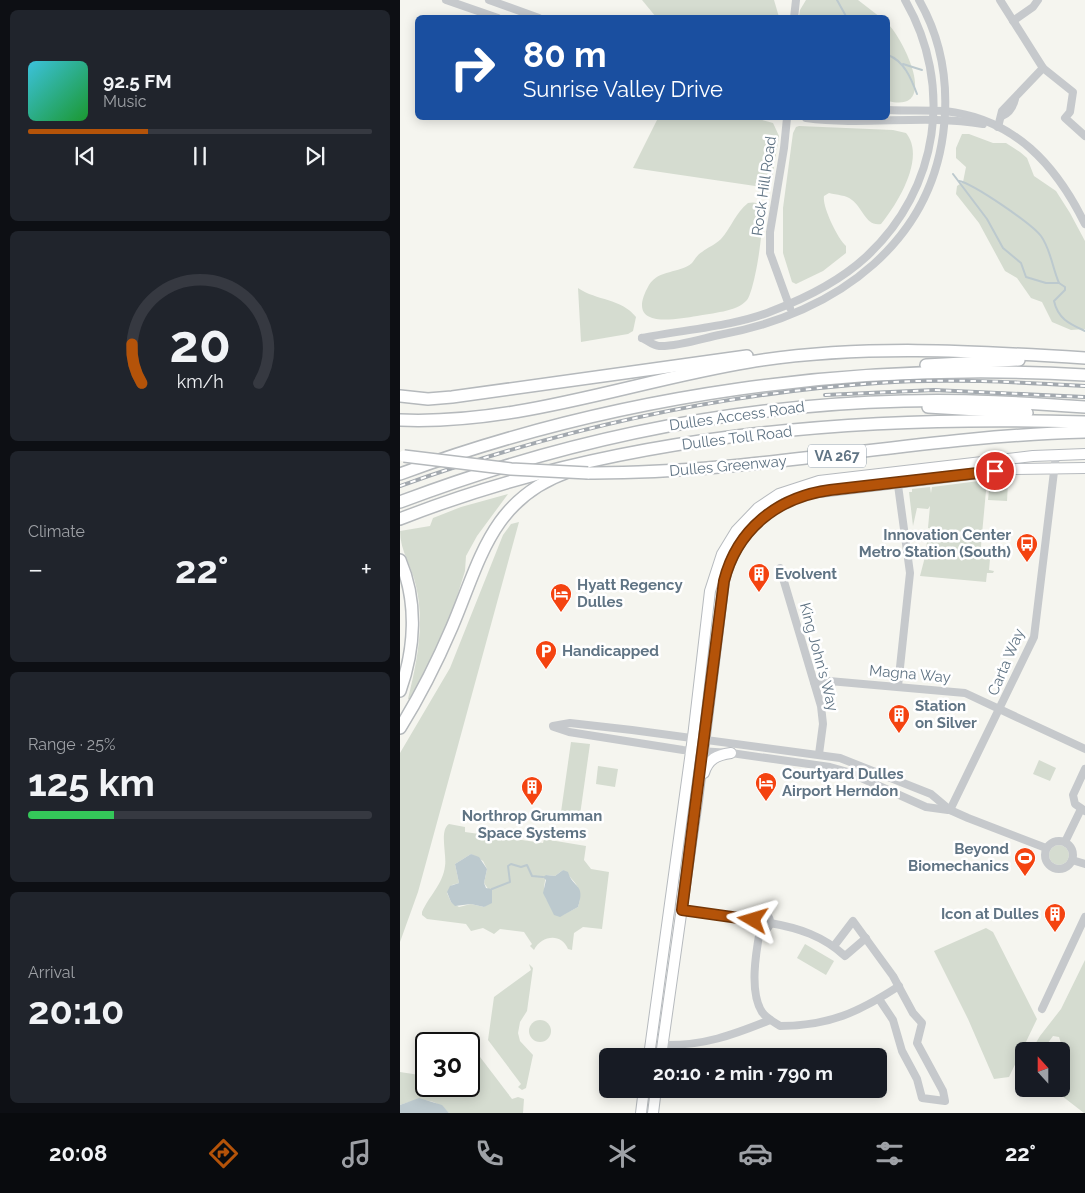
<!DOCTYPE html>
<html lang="en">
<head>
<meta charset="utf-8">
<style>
	body { margin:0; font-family:Raleway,sans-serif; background:#20242c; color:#f1f3f6; height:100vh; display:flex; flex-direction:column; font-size:19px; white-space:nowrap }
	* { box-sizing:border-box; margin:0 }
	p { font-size:16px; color:#9ea1a6 }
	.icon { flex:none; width:28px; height:28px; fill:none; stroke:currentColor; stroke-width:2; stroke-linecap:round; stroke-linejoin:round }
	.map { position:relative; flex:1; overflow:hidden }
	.details { display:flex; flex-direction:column; gap:10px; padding:10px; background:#0d0f14; width:400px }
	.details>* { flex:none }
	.banner { position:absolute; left:15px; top:15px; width:475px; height:105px; border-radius:8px; box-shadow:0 2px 12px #0003; background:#1a4fa0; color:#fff; overflow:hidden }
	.needle { width:32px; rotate:339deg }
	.fabs { position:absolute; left:615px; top:1042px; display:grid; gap:10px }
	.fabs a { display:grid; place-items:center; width:55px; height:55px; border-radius:8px; background:#171b24; box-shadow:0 2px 12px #0003; font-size:25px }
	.speed { position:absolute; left:15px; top:1032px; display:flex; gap:10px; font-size:25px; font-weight:700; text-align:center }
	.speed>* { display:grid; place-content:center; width:65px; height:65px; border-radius:50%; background:#171b24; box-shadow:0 2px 12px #0003; line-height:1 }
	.speed .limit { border:2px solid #111; border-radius:8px; background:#fff; color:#111 }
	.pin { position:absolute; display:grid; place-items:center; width:42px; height:42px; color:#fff; margin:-21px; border:2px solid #fff; border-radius:50%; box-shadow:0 1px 5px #0007 }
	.me { position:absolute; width:55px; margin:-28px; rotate:277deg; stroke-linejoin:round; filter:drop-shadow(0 0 4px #0008) }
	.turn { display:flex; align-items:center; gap:18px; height:105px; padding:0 25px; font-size:22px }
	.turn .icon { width:65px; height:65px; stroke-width:2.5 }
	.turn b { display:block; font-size:35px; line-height:42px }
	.big { font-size:38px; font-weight:700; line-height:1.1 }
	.details .card { flex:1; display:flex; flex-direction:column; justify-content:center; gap:8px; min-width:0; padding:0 18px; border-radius:8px; background:#20242c }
	.details .dial { align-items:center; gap:0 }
	.dial svg { height:130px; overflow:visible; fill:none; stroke:#363941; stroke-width:7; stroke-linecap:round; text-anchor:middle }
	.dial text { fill:#f1f3f6; stroke:none }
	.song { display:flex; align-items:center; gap:15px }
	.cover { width:60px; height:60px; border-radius:8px; background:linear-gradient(135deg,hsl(190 70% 55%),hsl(130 70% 35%)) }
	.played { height:5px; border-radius:2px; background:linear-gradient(90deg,#b45309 35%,#363941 35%) }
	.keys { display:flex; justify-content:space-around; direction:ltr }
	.heat { display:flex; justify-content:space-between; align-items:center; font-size:28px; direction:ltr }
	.charge { height:8px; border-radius:4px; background:linear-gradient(90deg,#34c759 25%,#363941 0) }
	.trip { position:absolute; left:199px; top:1048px; width:288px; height:50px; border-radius:8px; background:#171b24; box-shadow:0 2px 12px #0003; font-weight:700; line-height:50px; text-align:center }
	.menu { display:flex; height:80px; justify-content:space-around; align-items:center; background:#090b0e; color:#9ea1a6 }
	.menu .icon { width:35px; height:35px }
	.menu .on { color:#b45309 }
	.menu b { font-size:22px; color:#f1f3f6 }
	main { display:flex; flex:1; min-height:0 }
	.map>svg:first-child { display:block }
	.green { fill:#d5dcd0; fill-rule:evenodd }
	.water { fill:#bcc9ce }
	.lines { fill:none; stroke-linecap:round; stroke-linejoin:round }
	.stream { stroke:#bcc9ce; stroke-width:2 }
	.major-casing { stroke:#b6babe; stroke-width:12 }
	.highway-casing { stroke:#b5b9bc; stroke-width:14 }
	.minor { stroke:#c6c9cc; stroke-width:8 }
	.major { stroke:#fff; stroke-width:10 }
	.highway { stroke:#fff; stroke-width:11 }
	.rail-casing { stroke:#a3a9af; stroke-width:4 }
	.rail { stroke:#fff; stroke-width:2; stroke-dasharray:5.5; stroke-linecap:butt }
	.highway-bridge-casing { stroke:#b5b9bc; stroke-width:14; stroke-linecap:butt }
	.highway-bridge { stroke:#fff; stroke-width:11 }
	.route-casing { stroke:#753606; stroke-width:12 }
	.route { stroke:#b45309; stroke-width:9 }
	.labels { text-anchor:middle; stroke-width:5; stroke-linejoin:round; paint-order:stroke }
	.shield { fill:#fff; stroke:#909ea9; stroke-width:1 }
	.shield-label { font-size:14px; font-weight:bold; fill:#607484 }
	.street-label { font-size:15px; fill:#607484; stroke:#fff }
	.poi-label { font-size:15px; font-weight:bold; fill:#607484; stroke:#fff; text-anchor:start }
</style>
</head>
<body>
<main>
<section class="details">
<div class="card">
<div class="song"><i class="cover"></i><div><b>92.5 FM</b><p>Music</p></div></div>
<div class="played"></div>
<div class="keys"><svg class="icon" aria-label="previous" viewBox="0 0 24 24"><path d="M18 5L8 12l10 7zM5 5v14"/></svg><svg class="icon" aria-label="pause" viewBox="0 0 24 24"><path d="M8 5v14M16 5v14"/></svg><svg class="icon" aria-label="next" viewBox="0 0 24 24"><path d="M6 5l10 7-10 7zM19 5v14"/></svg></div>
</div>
<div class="card dial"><svg viewBox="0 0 100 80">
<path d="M14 69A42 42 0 1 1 86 69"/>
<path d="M14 69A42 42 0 0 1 8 45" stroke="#b45309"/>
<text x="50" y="56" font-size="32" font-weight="700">20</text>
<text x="50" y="72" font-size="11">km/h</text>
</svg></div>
<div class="card"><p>Climate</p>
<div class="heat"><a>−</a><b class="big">22°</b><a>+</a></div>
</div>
<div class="card"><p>Range · 25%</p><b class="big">125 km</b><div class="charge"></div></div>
<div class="card"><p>Arrival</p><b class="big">20:10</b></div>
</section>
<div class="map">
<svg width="685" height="1113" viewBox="0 0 685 1113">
	<rect width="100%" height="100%" fill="#f5f5ef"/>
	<g class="green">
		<path d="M242,0H374L379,17H256Z"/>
		<path d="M406,0H458L480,17H399L400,10Z"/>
		<path d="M488,24C504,40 540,114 488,101Z"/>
		<path d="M258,118H355L373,123L379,136L372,179L362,187L233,168Z"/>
		<path d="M399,126L493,130L506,133C526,157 498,203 481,224C466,227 463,208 452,200C446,195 437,195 429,193L424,196C422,206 437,238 446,246V253L423,271L396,284L392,282L383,253V208L393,133L396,127Z"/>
		<path d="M562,134H569L593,143H606L620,152L627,158L634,176L656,191L670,213L685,241V329L671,330L652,322L642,302L631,298L617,278L605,271L579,223L556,194L557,186L563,182L566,167L556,158V148Z"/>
		<path d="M348,203C353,202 358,202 361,207C366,219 355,290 347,300C337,312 311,313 297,316C272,320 224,329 249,285C259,269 279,274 292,263C295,259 298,254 302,252C308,247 315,245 321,239C331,228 336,212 348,203Z"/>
		<path d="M178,288C197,301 221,298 236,317L233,331L228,334L181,342Z"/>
		<path d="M603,479L608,483L607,501L588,500L590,480Z"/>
		<path d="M587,480L582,534L528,528L530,506L528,509L517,508L513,526L509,492H512V489L530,487L531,493L532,487Z"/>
		<path d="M108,494L77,536L66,556L65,571L49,622L11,700L8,699C17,662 25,624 16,586C12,566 0,551 0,531L30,526L33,518L61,507Z"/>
		<path d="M119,522L18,892L0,942V753L50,668L103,535L111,524Z"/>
		<path d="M528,531L582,536L580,556L526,551Z"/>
		<path d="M526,553L590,559L589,570L594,571L593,573H587L586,582L520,576Z"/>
		<path d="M171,742L190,744L180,815L172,821L164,818L161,812Z"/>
		<path d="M639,760L656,768L650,781L633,774Z"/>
		<path d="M198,766L218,769L215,787L196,784Z"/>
		<path d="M49,824L65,827V832L143,843L144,839L186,846L184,860L191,869L209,872L202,929L183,927L174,933L172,950L168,949C161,932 141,936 134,950L130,946L132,944L124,932L100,929L94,934L83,928L71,931L66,924L27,919L22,915V912C29,896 43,884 45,866C47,855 39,830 49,824ZM71,854L83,861L87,869L84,883L91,893L92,900L84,907L71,904L59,907L51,902L47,893L52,885L59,883L55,864ZM163,870C175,882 184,889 178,907L163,915L146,899L144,887L146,875L155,876Z"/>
		<circle cx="659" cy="855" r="10"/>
		<path d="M586,928L593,932L637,1019L609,1077L594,1079L568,1019L534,951Z"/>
		<path d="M405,944L434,961L426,975L397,958Z"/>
		<path d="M685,960V1113H684L662,1096L659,1089H661L663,1049L659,1037L653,1036L642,1051H631L640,1036L661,1009Z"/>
		<path d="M129,964L133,968L127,1011L120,1022L118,1033L120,1041L133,1055L126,1088L122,1090L118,1087L121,1084L88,1040L94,997L131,970Z"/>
		<circle cx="140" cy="1031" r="11"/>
		<path d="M77,1053L112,1099L118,1097L124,1099L123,1113H49C35,1097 18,1098 0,1105V1072L26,1076V1086H69V1059Z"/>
	</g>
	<g class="water">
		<path d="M71,854L79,857L87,869L84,883L86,888L92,889V903L84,907L71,904L55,906L51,902L47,892L50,886L59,883L55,864Z"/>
		<path d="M163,870L168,872C173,889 186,883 178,907L160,917L154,915L143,893L146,880L143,877L146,875L155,876Z"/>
		<path d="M19,1098L42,1105L49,1113H0V1105Z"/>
	</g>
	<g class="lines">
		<g class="stream">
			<path d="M437,0L447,18"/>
			<path d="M488,55C504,61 511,78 517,94"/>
			<path d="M503,64L522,70"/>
			<path d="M553,174L587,219L603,248L621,263L626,277L646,283H659"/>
			<path d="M559,181C574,184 632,224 641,236C651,250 652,267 659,283L665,287V290L654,301C658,319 670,324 685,331"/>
			<path d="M92,889L110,882L108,866L111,864L121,867L127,865L132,876L143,877"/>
		</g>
		<g class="major-casing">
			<g id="major">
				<path d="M304,773C308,759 317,755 331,753"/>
				<path d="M249,1056L293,737L310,591L322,554L336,531L358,508L379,494L419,481L633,456L685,454"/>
				<path d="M261,1056L297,801L324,581C335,537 367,504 411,493L614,469L685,468"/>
				<path d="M241,1113L244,1089"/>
				<path d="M253,1113L256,1089"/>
			</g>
		</g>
		<g class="highway-casing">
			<g id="highway">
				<path d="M526,365L619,360"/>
				<path d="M0,396L28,399L52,397L347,356"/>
				<path d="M528,407L627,413"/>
				<path d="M0,420C119,425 233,381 349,362C461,344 573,351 685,358"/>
				<path d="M188,473C355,474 519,436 685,432"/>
				<path d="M0,474C217,394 454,361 685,375"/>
				<path d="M0,502C161,441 332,405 504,401C565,399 625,403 685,407"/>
				<path d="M0,519C215,434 455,415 685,422"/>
				<path d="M0,560C18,602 15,649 0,691"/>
				<path d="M0,728C20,696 37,662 52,627C80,561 91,499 168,472"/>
			</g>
		</g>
		<g class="minor">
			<path d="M46,0L98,18"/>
			<path d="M89,0L139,18"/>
			<path d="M600,0L643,68L673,92L670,112L665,118L685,136"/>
			<path d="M394,18L396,0"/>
			<path d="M613,21L633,7L638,0"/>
			<path d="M488,110C507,111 526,110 545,111C615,119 656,165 685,224"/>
			<path d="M602,116C610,113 613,107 615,99"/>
			<path d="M387,118L384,148L370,232V253L390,308"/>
			<path d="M406,118C465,126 524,114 583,124"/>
			<path d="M598,127L602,111L643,68"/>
			<path d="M242,338C247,340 253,346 259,346C276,347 301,339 319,335C436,314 539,241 545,113C547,72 539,35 519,0"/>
			<path d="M242,338C281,330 337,326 372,311C406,298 440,281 467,256C539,189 554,85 505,0"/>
			<path d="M497,478L510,573L498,686"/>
			<path d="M380,568L421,706L423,724L419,754"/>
			<path d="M414,682L429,681L565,693L685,749"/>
			<path d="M153,726L170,723L232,730L440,758L531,794L550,810L568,818L646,848"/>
			<path d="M154,727L169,732L283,750L331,753L430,767L448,772L526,807L548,810"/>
			<path d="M685,769L673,795L675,804L685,811"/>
			<path d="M550,810L634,637L656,455"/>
			<circle cx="659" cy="855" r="14"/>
			<path d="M665,842L681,809"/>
			<path d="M672,860L685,864"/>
			<path d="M269,909L353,921"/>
			<circle cx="361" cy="922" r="9"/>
			<path d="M370,923C399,928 423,936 445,956L466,938"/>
			<path d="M360,930C356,952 349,992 362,1012C366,1018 374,1022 380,1026C429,1026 459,1012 499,986"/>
			<path d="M434,946L453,921L493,976L513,1013L522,1023L517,1043L543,1091L545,1101L522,1098L517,1079L502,1051L493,1020L479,999"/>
			<path d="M642,1009L685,917"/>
			<path d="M263,1045C303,1046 333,1035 370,1020"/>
		</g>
		<use href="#major" class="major"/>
		<use href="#highway" class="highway"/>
		<g class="rail-casing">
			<g id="rail">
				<path d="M425,395L534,390L685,397"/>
				<path d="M0,486C154,431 314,394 478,383C547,378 616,382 685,386"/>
			</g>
		</g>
		<use href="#rail" class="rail"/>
		<g class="highway-bridge-casing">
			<path id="highway-bridge" d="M4,456L111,469L188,473"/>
		</g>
		<use href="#highway-bridge" class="highway-bridge"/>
	</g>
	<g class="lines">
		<g class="route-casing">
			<path id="route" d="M353,920L282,910L324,581C337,529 378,497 430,490L595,471"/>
		</g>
		<use href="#route" class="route"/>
	</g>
	<defs>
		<g id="bus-pin" transform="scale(1.125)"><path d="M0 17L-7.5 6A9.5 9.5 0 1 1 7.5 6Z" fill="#f44310" stroke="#fff"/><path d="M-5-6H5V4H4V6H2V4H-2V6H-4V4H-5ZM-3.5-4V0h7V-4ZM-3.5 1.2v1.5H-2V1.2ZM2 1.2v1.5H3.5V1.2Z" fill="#fff"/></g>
		<g id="building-pin" transform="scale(1.125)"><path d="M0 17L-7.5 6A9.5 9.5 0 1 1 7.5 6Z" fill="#f44310" stroke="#fff"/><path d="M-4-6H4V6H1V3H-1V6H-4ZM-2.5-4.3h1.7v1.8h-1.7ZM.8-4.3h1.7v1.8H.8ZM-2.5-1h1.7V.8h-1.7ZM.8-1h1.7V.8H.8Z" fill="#fff"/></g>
		<g id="hotel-pin" transform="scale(1.125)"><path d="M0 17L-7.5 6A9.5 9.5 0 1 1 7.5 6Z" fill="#f44310" stroke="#fff"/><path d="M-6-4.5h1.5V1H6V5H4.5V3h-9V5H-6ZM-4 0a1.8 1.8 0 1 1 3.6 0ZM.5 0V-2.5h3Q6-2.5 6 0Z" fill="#fff"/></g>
		<g id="parking-pin" transform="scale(1.125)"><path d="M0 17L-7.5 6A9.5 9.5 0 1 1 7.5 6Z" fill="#f44310" stroke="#fff"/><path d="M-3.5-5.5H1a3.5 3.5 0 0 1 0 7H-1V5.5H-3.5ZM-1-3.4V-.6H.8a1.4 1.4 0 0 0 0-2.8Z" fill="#fff"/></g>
		<g id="stadium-pin" transform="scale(1.125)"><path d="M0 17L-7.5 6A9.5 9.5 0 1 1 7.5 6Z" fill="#f44310" stroke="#fff"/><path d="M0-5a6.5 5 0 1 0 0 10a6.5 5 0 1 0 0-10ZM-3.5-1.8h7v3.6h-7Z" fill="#fff"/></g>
	</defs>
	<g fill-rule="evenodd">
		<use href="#bus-pin" x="627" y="544"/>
		<use href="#building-pin" x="359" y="574"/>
		<use href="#hotel-pin" x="161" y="594"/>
		<use href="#parking-pin" x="146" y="651"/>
		<use href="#building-pin" x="499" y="715"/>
		<use href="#hotel-pin" x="366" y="783"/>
		<use href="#building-pin" x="132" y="787"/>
		<use href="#stadium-pin" x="625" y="858"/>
		<use href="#building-pin" x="655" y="914"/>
	</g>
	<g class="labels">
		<rect class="shield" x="408" y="444.5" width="58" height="23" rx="4"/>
		<g class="shield-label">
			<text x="437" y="461">VA 267</text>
		</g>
		<g class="street-label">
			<text transform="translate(364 186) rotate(-82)" y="5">Rock Hill Road</text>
			<text transform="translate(337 416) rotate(-8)" y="5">Dulles Access Road</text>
			<text transform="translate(337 438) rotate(-7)" y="5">Dulles Toll Road</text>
			<text transform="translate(328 466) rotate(-5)" y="5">Dulles Greenway</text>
			<text transform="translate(419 657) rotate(75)" y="5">King John's Way</text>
			<text transform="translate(606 662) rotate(-67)" y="5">Carta Way</text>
			<text transform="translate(510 674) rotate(5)" y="5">Magna Way</text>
		</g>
		<g class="poi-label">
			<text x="611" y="540" text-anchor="end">Innovation Center<tspan x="611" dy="17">Metro Station (South)</tspan></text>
			<text x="375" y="579">Evolvent</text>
			<text x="177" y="590">Hyatt Regency<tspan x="177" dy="17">Dulles</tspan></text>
			<text x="162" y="656">Handicapped</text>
			<text x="515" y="711">Station<tspan x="515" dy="17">on Silver</tspan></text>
			<text x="382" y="779">Courtyard Dulles<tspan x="382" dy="17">Airport Herndon</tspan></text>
			<text x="132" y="821" text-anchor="middle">Northrop Grumman<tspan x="132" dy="17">Space Systems</tspan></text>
			<text x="609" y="854" text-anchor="end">Beyond<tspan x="609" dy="17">Biomechanics</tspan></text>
			<text x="639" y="919" text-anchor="end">Icon at Dulles</text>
		</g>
	</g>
</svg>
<div class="fabs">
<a><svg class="needle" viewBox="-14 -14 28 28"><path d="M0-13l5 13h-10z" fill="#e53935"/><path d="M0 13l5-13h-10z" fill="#9ea1a6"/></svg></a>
</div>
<div class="speed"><div class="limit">30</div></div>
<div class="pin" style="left:595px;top:471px;background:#d93025"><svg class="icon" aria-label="arrive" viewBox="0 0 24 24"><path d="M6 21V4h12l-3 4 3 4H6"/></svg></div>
<svg class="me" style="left:353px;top:920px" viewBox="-20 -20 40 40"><path d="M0-17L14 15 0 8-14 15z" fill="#b45309" stroke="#fff" stroke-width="4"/></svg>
<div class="trip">20:10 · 2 min · 790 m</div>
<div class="banner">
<div class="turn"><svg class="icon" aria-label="right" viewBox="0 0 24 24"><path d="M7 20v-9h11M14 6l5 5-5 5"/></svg><div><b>80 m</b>Sunrise Valley Drive</div></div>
</div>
</div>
</main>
<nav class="menu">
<b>20:08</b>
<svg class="icon on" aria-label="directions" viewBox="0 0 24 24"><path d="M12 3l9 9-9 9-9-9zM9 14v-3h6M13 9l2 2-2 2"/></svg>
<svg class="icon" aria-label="music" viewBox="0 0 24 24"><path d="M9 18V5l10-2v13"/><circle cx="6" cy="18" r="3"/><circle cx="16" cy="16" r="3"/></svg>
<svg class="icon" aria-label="phone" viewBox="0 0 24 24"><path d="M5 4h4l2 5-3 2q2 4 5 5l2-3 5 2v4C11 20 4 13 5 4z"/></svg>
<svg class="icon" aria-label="climate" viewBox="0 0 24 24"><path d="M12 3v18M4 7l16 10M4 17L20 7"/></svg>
<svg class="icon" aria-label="car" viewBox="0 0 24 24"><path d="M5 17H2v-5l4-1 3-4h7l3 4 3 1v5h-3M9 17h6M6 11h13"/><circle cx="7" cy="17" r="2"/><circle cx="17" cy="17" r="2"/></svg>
<svg class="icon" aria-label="filters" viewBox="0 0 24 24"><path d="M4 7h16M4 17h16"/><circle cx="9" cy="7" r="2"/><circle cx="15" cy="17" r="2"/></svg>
<b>22°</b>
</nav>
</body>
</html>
